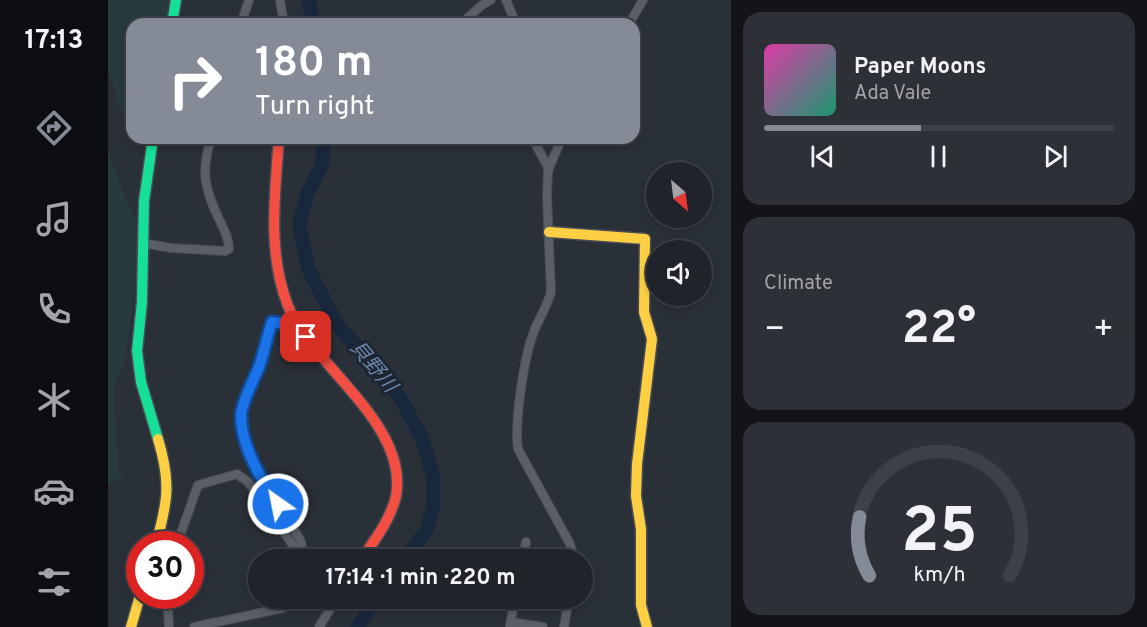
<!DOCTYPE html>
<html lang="en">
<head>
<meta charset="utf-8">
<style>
	body { margin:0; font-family:Overpass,"Noto Sans JP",sans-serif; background:#2d3036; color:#f1f3f6; height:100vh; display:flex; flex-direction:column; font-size:22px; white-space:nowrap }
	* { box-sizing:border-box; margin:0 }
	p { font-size:20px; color:#a2a4a8 }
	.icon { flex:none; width:33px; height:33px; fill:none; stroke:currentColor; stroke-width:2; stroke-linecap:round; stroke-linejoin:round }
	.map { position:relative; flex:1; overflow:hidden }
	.details { display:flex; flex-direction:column; gap:12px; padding:12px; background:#121417; width:416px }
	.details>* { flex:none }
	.top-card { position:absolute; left:18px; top:18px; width:514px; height:126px; border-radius:18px; box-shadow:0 3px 9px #0003,0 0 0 2px #3d4147; background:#848b96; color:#fff; overflow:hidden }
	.needle { width:39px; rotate:152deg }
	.buttons { position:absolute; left:538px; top:162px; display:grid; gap:12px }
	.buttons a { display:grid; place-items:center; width:66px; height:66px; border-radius:50%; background:#20242a; box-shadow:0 3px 9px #0003,0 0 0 2px #3d4147; font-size:30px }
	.speed { position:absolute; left:18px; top:531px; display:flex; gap:12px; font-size:30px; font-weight:700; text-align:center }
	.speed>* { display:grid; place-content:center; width:78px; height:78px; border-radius:50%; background:#20242a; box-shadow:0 3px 9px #0003,0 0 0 2px #3d4147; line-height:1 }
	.speed .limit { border:9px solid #d22; background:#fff; color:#111 }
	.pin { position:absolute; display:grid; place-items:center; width:51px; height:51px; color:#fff; margin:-26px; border-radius:12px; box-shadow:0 3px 9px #0006 }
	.me { position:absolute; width:66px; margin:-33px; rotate:327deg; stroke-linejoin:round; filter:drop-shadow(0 0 4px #0008) }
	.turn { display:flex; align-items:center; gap:21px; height:126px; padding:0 30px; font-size:27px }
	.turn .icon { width:78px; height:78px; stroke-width:2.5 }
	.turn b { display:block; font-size:42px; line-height:51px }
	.big { font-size:45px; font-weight:700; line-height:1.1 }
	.details .tile { flex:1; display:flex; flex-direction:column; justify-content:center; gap:9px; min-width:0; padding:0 21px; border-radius:18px; background:#2d3036 }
	.details .dial { align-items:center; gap:0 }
	.dial svg { height:156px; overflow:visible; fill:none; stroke:#3d4147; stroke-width:7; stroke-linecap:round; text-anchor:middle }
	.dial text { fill:#f1f3f6; stroke:none }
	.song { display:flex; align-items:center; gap:18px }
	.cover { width:72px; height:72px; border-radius:9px; background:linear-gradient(135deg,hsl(320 70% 55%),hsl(160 70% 35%)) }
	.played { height:6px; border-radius:3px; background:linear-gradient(90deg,#848b96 45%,#3d4147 45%) }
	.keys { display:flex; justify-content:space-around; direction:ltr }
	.heat { display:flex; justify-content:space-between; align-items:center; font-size:33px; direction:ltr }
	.trip { position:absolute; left:140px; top:549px; width:345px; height:60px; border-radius:30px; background:#20242a; box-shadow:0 3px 9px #0003,0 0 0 2px #3d4147; font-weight:700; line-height:60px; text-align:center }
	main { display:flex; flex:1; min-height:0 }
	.tabs { display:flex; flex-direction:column; width:108px; justify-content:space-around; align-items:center; background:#0d0e11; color:#a2a4a8 }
	.tabs .icon { width:42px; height:42px }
	.tabs .current { color:#848b96 }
	.tabs b { font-size:27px; color:#f1f3f6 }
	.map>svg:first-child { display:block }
	.green { fill:#273a3e }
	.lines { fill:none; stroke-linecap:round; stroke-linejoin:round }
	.river { stroke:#19273c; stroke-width:14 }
	.street-casing { stroke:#484c55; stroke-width:10 }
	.fast-casing { stroke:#484c55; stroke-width:13 }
	.slow-casing { stroke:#484c55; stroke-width:13 }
	.jam-casing { stroke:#484c55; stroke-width:13 }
	.street { stroke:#5a5e66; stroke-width:8 }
	.fast { stroke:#16e098; stroke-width:10 }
	.slow { stroke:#ffcf43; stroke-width:10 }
	.jam { stroke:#f24e42; stroke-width:10 }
	.route-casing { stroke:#114b97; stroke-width:15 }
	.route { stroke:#1a73e8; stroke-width:10 }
	.labels { text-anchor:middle; stroke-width:6; stroke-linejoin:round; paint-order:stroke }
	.water-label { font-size:20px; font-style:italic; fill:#6d86a8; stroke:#1d2633 }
</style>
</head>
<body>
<main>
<nav class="tabs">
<b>17:13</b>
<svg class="icon current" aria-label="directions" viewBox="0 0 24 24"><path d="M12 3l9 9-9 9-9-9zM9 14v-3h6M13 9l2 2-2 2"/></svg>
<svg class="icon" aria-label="music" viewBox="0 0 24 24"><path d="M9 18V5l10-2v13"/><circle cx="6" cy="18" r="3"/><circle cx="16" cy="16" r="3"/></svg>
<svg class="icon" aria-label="phone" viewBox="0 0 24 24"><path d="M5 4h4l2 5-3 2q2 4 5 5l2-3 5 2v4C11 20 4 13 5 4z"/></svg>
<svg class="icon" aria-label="climate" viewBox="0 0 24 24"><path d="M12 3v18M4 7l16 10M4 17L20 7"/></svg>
<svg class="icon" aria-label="car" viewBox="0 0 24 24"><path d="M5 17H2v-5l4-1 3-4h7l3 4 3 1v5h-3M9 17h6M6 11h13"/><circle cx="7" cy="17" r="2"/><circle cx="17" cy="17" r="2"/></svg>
<svg class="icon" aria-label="filters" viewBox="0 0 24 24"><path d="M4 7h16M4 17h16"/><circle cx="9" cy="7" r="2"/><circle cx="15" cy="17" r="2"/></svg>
</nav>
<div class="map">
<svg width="624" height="627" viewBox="0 0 624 627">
	<rect width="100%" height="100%" fill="#2a3038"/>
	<g class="green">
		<path d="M0,0H63L59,24H24V130L10,104L6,85L0,73Z"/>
		<path d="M0,150L15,192L29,222V287L26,297L16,363L10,374L6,389L8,431L7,443C14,454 9,457 10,467C11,472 15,477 16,481L6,480L0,485Z"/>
	</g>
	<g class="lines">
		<g class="river">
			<path d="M201,0L205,24"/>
			<path d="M216,138L214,165L199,195L191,224L200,268L225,317L236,333L270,368L293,399L314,438L325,476V507L321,522L318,531L295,560"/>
			<path d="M250,627L268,598"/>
		</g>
		<g class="street-casing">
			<g id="street">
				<path d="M172,0L176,24"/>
				<path d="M398,0L408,24"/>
				<path d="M133,24L141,0"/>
				<path d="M353,24L374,5L383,0"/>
				<path d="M521,24L535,0"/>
				<path d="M426,138L428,145L441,169"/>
				<path d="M454,138L440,170L439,196L443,292C439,307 430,320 425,334C416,358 406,425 410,449L462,544L466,560"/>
				<path d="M35,243L63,248L117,251L121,249C121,237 115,228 110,217C96,187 93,171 103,138"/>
				<path d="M189,325L164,322L133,416L136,435L144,459L157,486L182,522L193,542L195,560"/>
				<path d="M69,544L90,485L129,474L140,482L194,558"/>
				<path d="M415,560L418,542"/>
				<path d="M403,622L435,627"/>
				<path d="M402,626L407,598"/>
				<path d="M61,627L60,611L64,603L63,596"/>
				<path d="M86,627L175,608L184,603L185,598"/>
				<path d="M211,627L229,598"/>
				<path d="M456,627L461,598"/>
			</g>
		</g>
		<g class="fast-casing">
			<g id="fast">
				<path d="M64,24L68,0"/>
				<path d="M45,138L36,201L34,302L29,351L33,382L50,439"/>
			</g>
		</g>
		<g class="slow-casing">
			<g id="slow">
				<path d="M441,232L537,239L536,312L544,339L529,464L528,496L533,529V605L539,627"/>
				<path d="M48,544C60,501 63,482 50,439"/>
				<path d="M23,627L32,596"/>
			</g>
		</g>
		<g class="jam-casing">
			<path id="jam" d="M171,138C167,194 159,252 180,306C205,367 301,424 288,496C283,519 266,541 253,560"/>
		</g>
		<use href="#street" class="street"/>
		<use href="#fast" class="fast"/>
		<use href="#slow" class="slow"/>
		<use href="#jam" class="jam"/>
	</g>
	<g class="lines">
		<g class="route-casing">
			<path id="route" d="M170,504C153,480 133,446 133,415C134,402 146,379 151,367C156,352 159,337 164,322L189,325L198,337"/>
		</g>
		<use href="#route" class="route"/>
	</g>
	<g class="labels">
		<g class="water-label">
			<text transform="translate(266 366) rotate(50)" y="7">貝野川</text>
		</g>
	</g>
</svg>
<div class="buttons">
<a><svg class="needle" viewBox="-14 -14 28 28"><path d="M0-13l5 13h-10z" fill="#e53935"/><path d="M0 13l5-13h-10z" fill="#a2a4a8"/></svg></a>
<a><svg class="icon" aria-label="sound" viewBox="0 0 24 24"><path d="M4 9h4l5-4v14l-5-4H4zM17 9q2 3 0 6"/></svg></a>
</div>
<div class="speed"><div class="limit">30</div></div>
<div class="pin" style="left:198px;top:337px;background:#d93025"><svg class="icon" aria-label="arrive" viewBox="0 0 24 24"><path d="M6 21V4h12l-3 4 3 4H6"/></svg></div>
<svg class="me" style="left:170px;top:504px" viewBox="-20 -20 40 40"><circle r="17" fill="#1a73e8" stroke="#fff" stroke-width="3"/><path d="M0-11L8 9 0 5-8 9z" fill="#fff"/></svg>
<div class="trip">17:14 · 1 min · 220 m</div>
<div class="top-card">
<div class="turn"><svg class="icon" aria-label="right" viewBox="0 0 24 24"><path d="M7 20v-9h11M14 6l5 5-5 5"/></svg><div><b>180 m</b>Turn right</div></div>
</div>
</div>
<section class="details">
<div class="tile">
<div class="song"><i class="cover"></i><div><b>Paper Moons</b><p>Ada Vale</p></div></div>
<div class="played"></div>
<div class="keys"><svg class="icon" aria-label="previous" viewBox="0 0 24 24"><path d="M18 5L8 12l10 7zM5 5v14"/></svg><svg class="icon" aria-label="pause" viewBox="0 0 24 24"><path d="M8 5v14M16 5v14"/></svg><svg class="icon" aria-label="next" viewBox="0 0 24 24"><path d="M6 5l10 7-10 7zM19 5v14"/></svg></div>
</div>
<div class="tile"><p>Climate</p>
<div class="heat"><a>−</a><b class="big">22°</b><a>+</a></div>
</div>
<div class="tile dial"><svg viewBox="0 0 100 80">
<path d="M14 69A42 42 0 1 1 86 69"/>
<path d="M14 69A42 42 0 0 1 9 39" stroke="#848b96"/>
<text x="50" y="56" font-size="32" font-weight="700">25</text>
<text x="50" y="72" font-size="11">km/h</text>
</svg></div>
</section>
</main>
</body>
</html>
